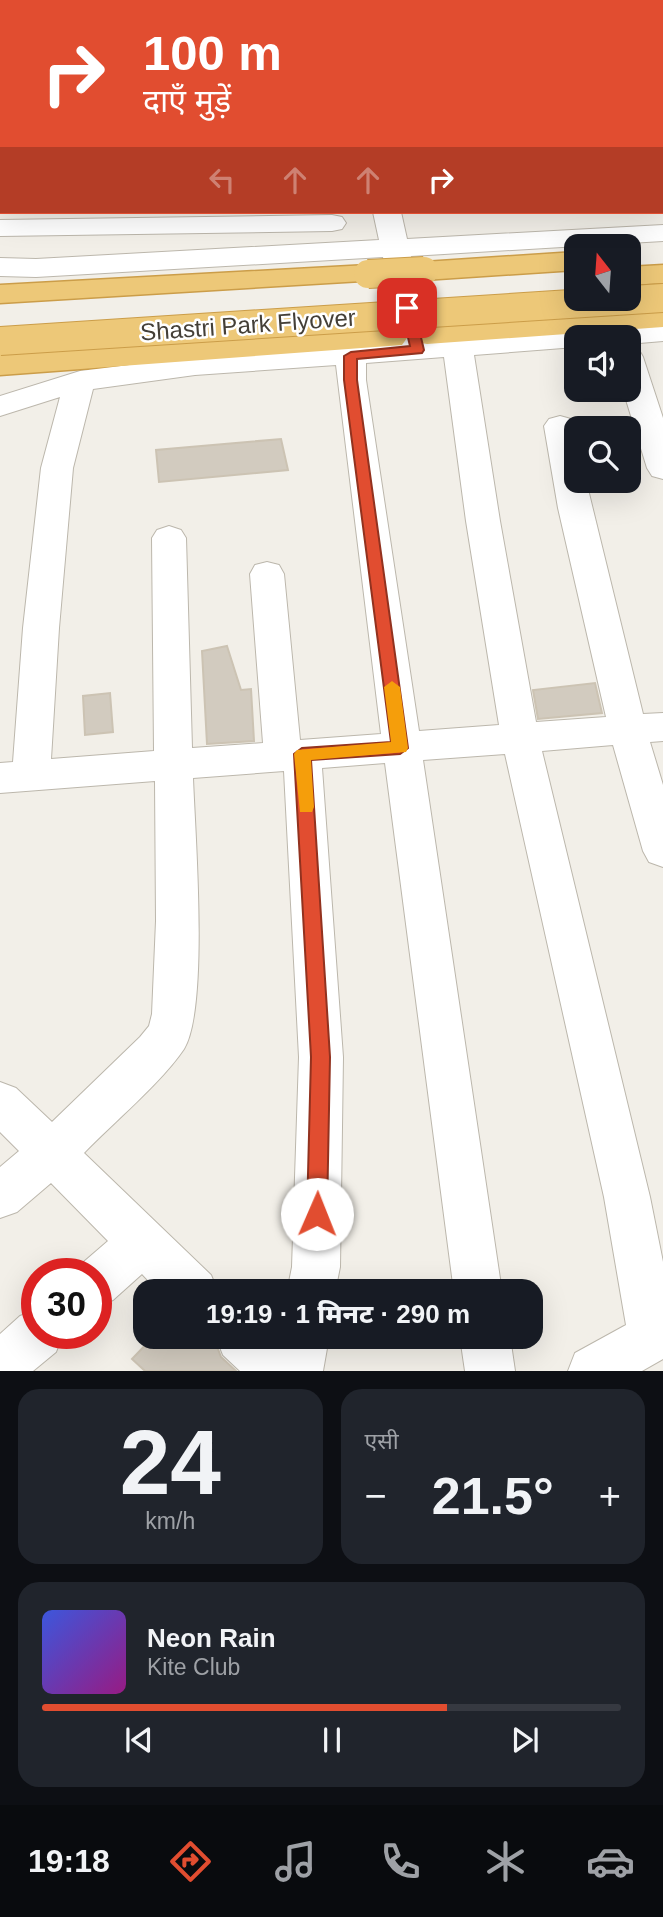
<!DOCTYPE html>
<html lang="hi">
<head>
<meta charset="utf-8">
<style>
	body { margin:0; font-family:Helvetica,"Noto Sans Devanagari",sans-serif; background:#20242c; color:#f1f3f6; height:100vh; display:flex; flex-direction:column; font-size:26px; white-space:nowrap }
	* { box-sizing:border-box; margin:0 }
	p { font-size:23px; color:#9ea1a6 }
	.icon { flex:none; width:38px; height:38px; fill:none; stroke:currentColor; stroke-width:2; stroke-linecap:round; stroke-linejoin:round }
	.map { position:relative; height:1371px; overflow:hidden }
	.sheet { display:flex; flex-direction:column; gap:18px; padding:18px; background:#0d0f14; flex:1 }
	.sheet>* { flex:none }
	.guide { position:absolute; left:0px; top:0px; width:663px; height:214px; box-shadow:0 7px 28px #0002; background:#e14d30; color:#fff; overflow:hidden }
	.needle { width:46px; rotate:343deg }
	.fabs { position:absolute; left:564px; top:234px; display:grid; gap:14px }
	.fabs a { display:grid; place-items:center; width:77px; height:77px; border-radius:14px; background:#171b24; box-shadow:0 7px 28px #0002; font-size:35px }
	.speed { position:absolute; left:21px; top:1258px; display:flex; gap:14px; font-size:35px; font-weight:700; text-align:center }
	.speed>* { display:grid; place-content:center; width:91px; height:91px; border-radius:50%; background:#171b24; box-shadow:0 7px 28px #0002; line-height:1 }
	.speed .limit { border:10px solid #d22; background:#fff; color:#111 }
	.pin { position:absolute; display:grid; place-items:center; width:60px; height:60px; color:#fff; margin:-30px; border-radius:14px; box-shadow:0 4px 10px #0006 }
	.me { position:absolute; width:77px; margin:-38px; rotate:1deg; stroke-linejoin:round; filter:drop-shadow(0 0 5px #0008) }
	.turn { display:flex; align-items:center; gap:24px; height:147px; padding:0 28px; font-size:32px }
	.turn .icon { width:91px; height:91px; stroke-width:2.5 }
	.turn b { display:block; font-size:49px; line-height:60px }
	.lanes { display:flex; align-items:center; height:66px; padding:0 28px; background:#0003; justify-content:center; gap:35px; direction:ltr }
	.lanes .off { opacity:.35 }
	.big { font-size:52px; font-weight:800; line-height:1.1 }
	.sheet .tile { flex:1; display:flex; flex-direction:column; justify-content:center; gap:10px; min-width:0; padding:0 24px; border-radius:21px; background:#20242c }
	.sheet .dial { align-items:center; gap:0 }
	.dial b { font-size:91px; line-height:1 }
	.song { display:flex; align-items:center; gap:21px }
	.cover { width:84px; height:84px; border-radius:10px; background:linear-gradient(135deg,hsl(230 70% 55%),hsl(310 70% 35%)) }
	.played { height:7px; border-radius:4px; background:linear-gradient(90deg,#e14d30 70%,#363941 70%) }
	.keys { display:flex; justify-content:space-around; direction:ltr }
	.heat { display:flex; justify-content:space-between; align-items:center; font-size:38px; direction:ltr }
	.sheet .tiles { flex:1; display:grid; gap:18px; grid-template-columns:1fr 1fr }
	.tile:last-child { grid-column:span 2 }
	.trip { position:absolute; left:133px; top:1279px; width:410px; height:70px; border-radius:21px; background:#171b24; box-shadow:0 7px 28px #0002; font-weight:800; line-height:70px; text-align:center }
	.tab-bar { display:flex; height:112px; justify-content:space-around; align-items:center; background:#090b0e; color:#9ea1a6 }
	.tab-bar .icon { width:49px; height:49px }
	.tab-bar .on { color:#e14d30 }
	.tab-bar b { font-size:32px; color:#f1f3f6 }
	.map>svg:first-child { display:block }
	.building { fill:#d2cbbf; stroke:#ccc3b3; stroke-width:2 }
	.lines { fill:none; stroke-linecap:round; stroke-linejoin:round }
	.minor-casing { stroke:#bcb7ac; stroke-width:2 }
	.highway-casing { stroke:#cb9d49; stroke-width:3 }
	.minor { fill:#fff; fill-rule:evenodd }
	.highway { fill:#edc878; fill-rule:evenodd }
	.highway-bridge-casing { stroke:#cb9d49; stroke-width:30; stroke-linecap:butt }
	.highway-bridge { stroke:#edc878; stroke-width:28 }
	.route { fill:#e14d30; stroke:#92321f; stroke-width:2 }
	.slow { fill:#f59e0b }
	.labels { text-anchor:middle; stroke-width:5; stroke-linejoin:round; paint-order:stroke }
	.street-label { font-size:24px; fill:#443f37; stroke:#fff }
</style>
</head>
<body>
<div class="map">
<svg width="663" height="1371" viewBox="0 0 663 1371">
	<rect width="100%" height="100%" fill="#f2efe8"/>
	<g class="building">
		<path d="M281,439L288,470L159,482L156,450Z"/>
		<path d="M227,646L241,690L251,689L254,741L207,744L202,651Z"/>
		<path d="M595,683L602,713L538,719L533,690Z"/>
		<path d="M110,693L113,732L85,735L83,696Z"/>
		<path d="M153,1337H208L216,1344L221,1357L236,1371H145L132,1359Z"/>
	</g>
	<g class="lines">
		<g class="minor-casing">
			<g id="minor">
				<path d="M0,0L9,2H2V14Z"/>
				<path d="M98,0H194L97,2Z"/>
				<rect x="295" y="0" width="24" height="2"/>
				<rect x="336" y="0" width="24" height="2"/>
				<rect x="662" y="19" width="1" height="14"/>
				<rect x="0" y="70" width="2" height="14"/>
				<rect x="0" y="97" width="2" height="16"/>
				<rect x="0" y="157" width="2" height="16"/>
				<rect x="0" y="185" width="2" height="16"/>
				<path d="M373,212H401L407,239L663,225V241L411,256L430,340L663,323V341L628,344V338H576V347L474,355L500,521L536,722L606,717L558,508L544,426L549,419L560,416L571,419L576,426V481H586L643,714L663,713V741L650,742L663,785V867L649,862L643,851L613,745L542,751L650,1197L663,1262V1359L642,1371H568L575,1353L626,1325L604,1197L505,754L423,760L502,1292H454L385,763L322,768L343,1057L340,1267L335,1292H287L292,1267L299,1057L284,771L193,778C195,833 209,1008 184,1049C162,1082 113,1123 84,1153L211,1275L218,1292H159L142,1274L113,1300L96,1307V1274H76L79,1266L108,1241L51,1183L17,1212L0,1218V1167L19,1151L0,1132V1082L16,1088L52,1122L140,1037L149,1026L152,1014L156,921L155,781L0,793V763L13,762L23,628L41,468L60,397L0,416V396L80,371L195,357L401,342L383,257L36,277L0,276V258L36,259L379,240ZM444,357L466,521L499,725L419,731L366,380V363ZM336,365L381,734L300,740L284,574L279,565L267,562L255,565L250,574L263,743L192,748L186,538L181,530L169,526L157,530L152,538L154,751L51,759L59,628L73,468L93,389L195,375Z"/>
				<path d="M332,215L342,217L346,223L342,229L332,231L0,236V220Z"/>
				<path d="M628,348L639,350L643,357L663,418V479L652,476L647,468L623,390H628Z"/>
				<path d="M37,1310V1334H63L56,1352L33,1371H0V1334L20,1316Z"/>
				<path d="M216,1337H329L323,1371H240L223,1355Z"/>
				<path d="M460,1337H510L515,1371H465Z"/>
			</g>
		</g>
		<g class="highway-casing">
			<g id="highway">
				<path d="M576,252V270L424,280L413,277L409,271L413,265L424,262Z"/>
				<path d="M368,265L379,268L383,274L379,280L0,303V285Z"/>
				<path d="M663,265V283L628,285V267Z"/>
				<path d="M663,309V327L427,344L416,342L411,335L416,328L427,326Z"/>
				<path d="M391,329L402,331L407,338L402,345L0,375V355Z"/>
			</g>
		</g>
		<use href="#minor" class="minor"/>
		<use href="#highway" class="highway"/>
		<g class="highway-bridge-casing">
			<g id="highway-bridge">
				<path d="M368,274L424,271"/>
				<path d="M0,341L663,298"/>
			</g>
		</g>
		<use href="#highway-bridge" class="highway-bridge"/>
	</g>
	<path class="route" d="M407,304L414,308L424,350L422,353L357,359V380L408,748L400,754L311,760L330,1057L327,1214L324,1221L317,1224L310,1221L307,1214L311,1057L294,754L302,748L391,742L344,380V356L351,352L410,346L401,308Z"/>
	<path class="slow" d="M392,681L400,687L408,748L406,752L311,760L314,807L312,812H300L294,754L297,750L391,742L384,687Z"/>
	<g class="labels">
		<g class="street-label">
			<text transform="translate(248 325) rotate(-4)" y="8">Shastri Park Flyover</text>
		</g>
	</g>
</svg>
<div class="fabs">
<a><svg class="needle" viewBox="-14 -14 28 28"><path d="M0-13l5 13h-10z" fill="#e53935"/><path d="M0 13l5-13h-10z" fill="#9ea1a6"/></svg></a>
<a><svg class="icon" aria-label="sound" viewBox="0 0 24 24"><path d="M4 9h4l5-4v14l-5-4H4zM17 9q2 3 0 6"/></svg></a>
<a><svg class="icon" aria-label="search" viewBox="0 0 24 24"><circle cx="10" cy="10" r="6"/><path d="M15 15l6 6"/></svg></a>
</div>
<div class="speed"><div class="limit">30</div></div>
<div class="pin" style="left:407px;top:308px;background:#d93025"><svg class="icon" aria-label="arrive" viewBox="0 0 24 24"><path d="M6 21V4h12l-3 4 3 4H6"/></svg></div>
<svg class="me" style="left:317px;top:1214px" viewBox="-20 -20 40 40"><circle r="19" fill="#fff"/><path d="M0-13L10 11 0 6-10 11z" fill="#e14d30"/></svg>
<div class="trip">19:19 · 1 मिनट · 290 m</div>
<div class="guide">
<div class="turn"><svg class="icon" aria-label="right" viewBox="0 0 24 24"><path d="M7 20v-9h11M14 6l5 5-5 5"/></svg><div><b>100 m</b>दाएँ मुड़ें</div></div>
<div class="lanes"><svg class="icon off" aria-label="left" viewBox="0 0 24 24"><path d="M17 20v-9H6M10 6l-5 5 5 5"/></svg><svg class="icon off" aria-label="ahead" viewBox="0 0 24 24"><path d="M12 20V5M6 11l6-6 6 6"/></svg><svg class="icon off" aria-label="ahead" viewBox="0 0 24 24"><path d="M12 20V5M6 11l6-6 6 6"/></svg><svg class="icon" aria-label="right" viewBox="0 0 24 24"><path d="M7 20v-9h11M14 6l5 5-5 5"/></svg></div>
</div>
</div>
<section class="sheet">
<div class="tiles">
<div class="tile dial"><b>24</b><p>km/h</p></div>
<div class="tile"><p>एसी</p>
<div class="heat"><a>−</a><b class="big">21.5°</b><a>+</a></div>
</div>
<div class="tile">
<div class="song"><i class="cover"></i><div><b>Neon Rain</b><p>Kite Club</p></div></div>
<div class="played"></div>
<div class="keys"><svg class="icon" aria-label="previous" viewBox="0 0 24 24"><path d="M18 5L8 12l10 7zM5 5v14"/></svg><svg class="icon" aria-label="pause" viewBox="0 0 24 24"><path d="M8 5v14M16 5v14"/></svg><svg class="icon" aria-label="next" viewBox="0 0 24 24"><path d="M6 5l10 7-10 7zM19 5v14"/></svg></div>
</div>
</div>
</section>
<nav class="tab-bar">
<b>19:18</b>
<svg class="icon on" aria-label="directions" viewBox="0 0 24 24"><path d="M12 3l9 9-9 9-9-9zM9 14v-3h6M13 9l2 2-2 2"/></svg>
<svg class="icon" aria-label="music" viewBox="0 0 24 24"><path d="M9 18V5l10-2v13"/><circle cx="6" cy="18" r="3"/><circle cx="16" cy="16" r="3"/></svg>
<svg class="icon" aria-label="phone" viewBox="0 0 24 24"><path d="M5 4h4l2 5-3 2q2 4 5 5l2-3 5 2v4C11 20 4 13 5 4z"/></svg>
<svg class="icon" aria-label="climate" viewBox="0 0 24 24"><path d="M12 3v18M4 7l16 10M4 17L20 7"/></svg>
<svg class="icon" aria-label="car" viewBox="0 0 24 24"><path d="M5 17H2v-5l4-1 3-4h7l3 4 3 1v5h-3M9 17h6M6 11h13"/><circle cx="7" cy="17" r="2"/><circle cx="17" cy="17" r="2"/></svg>
</nav>
</body>
</html>
